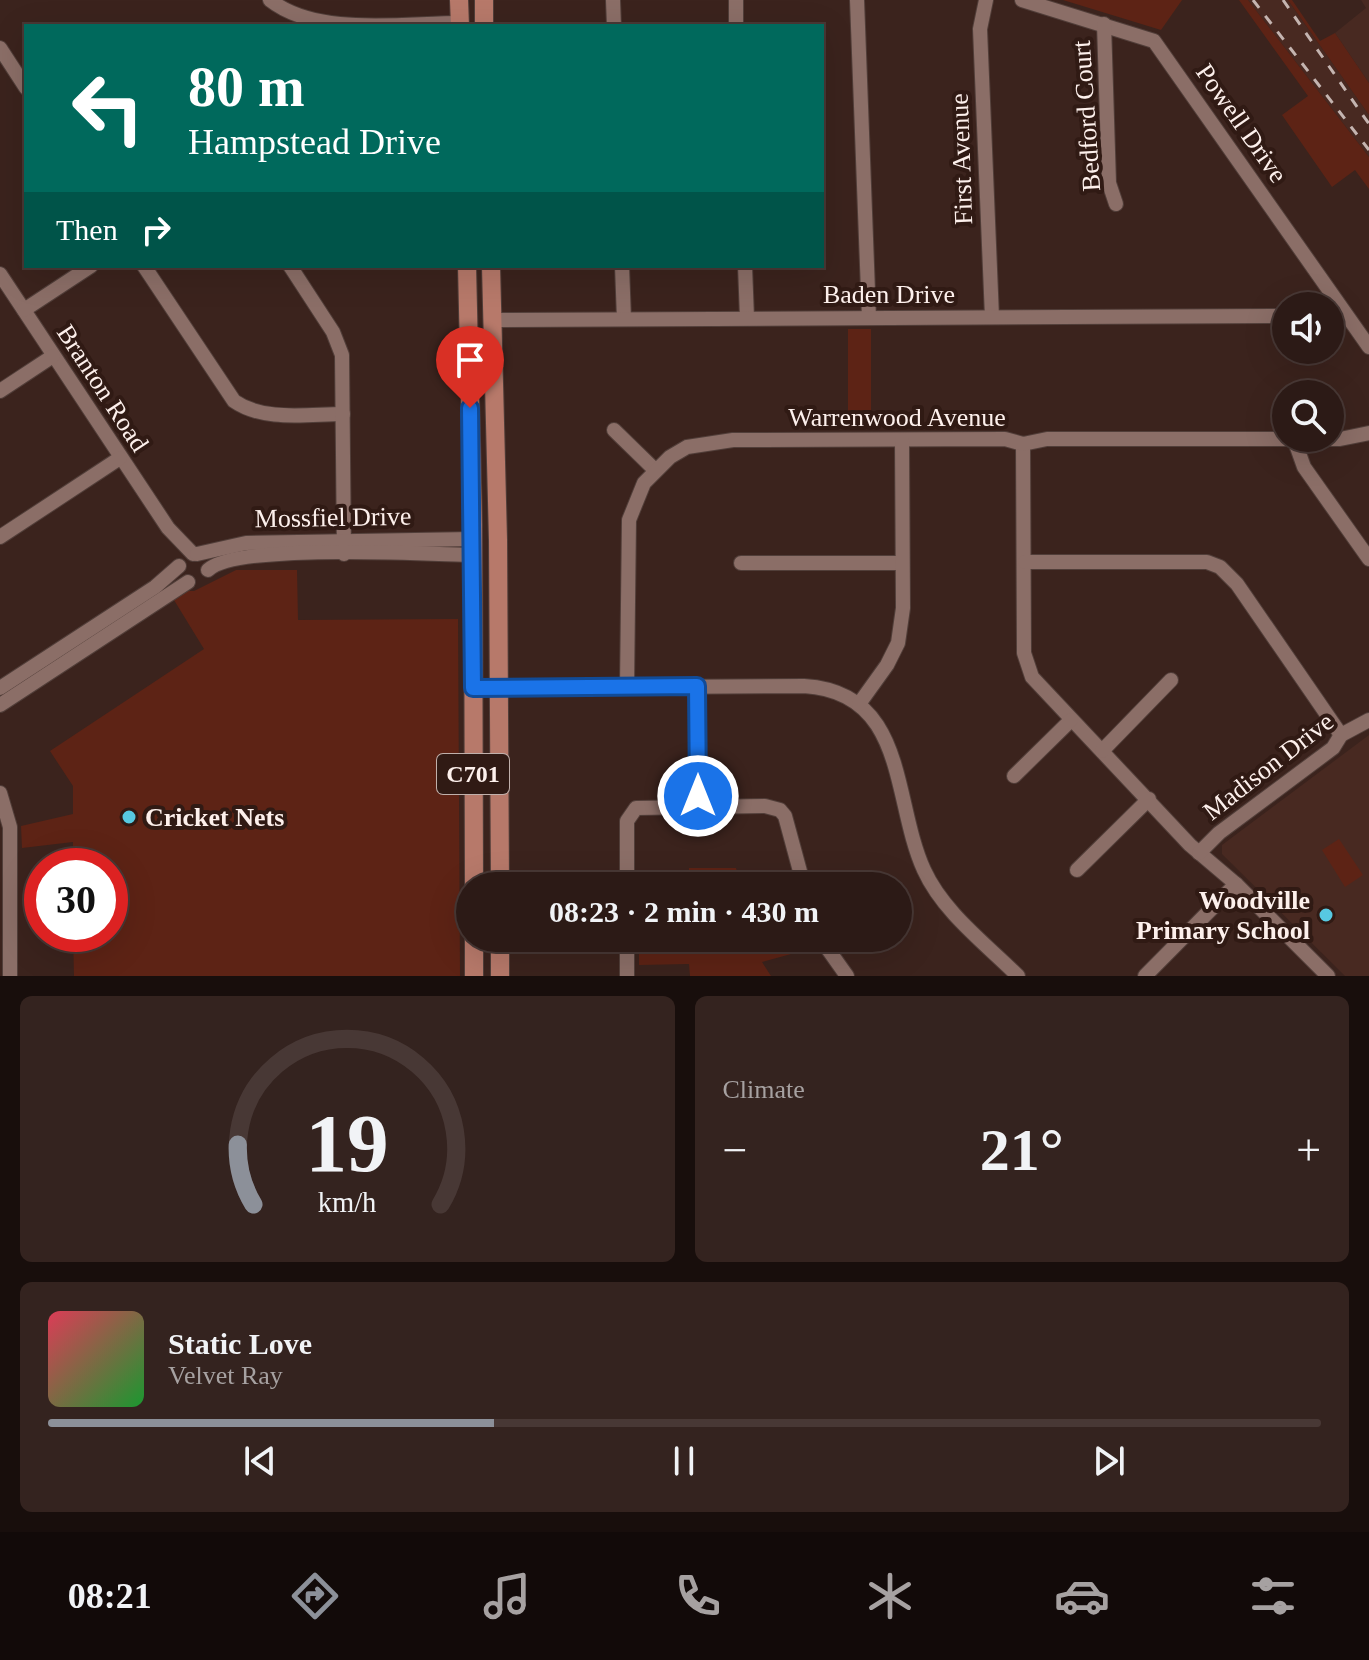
<!DOCTYPE html>
<html lang="en">
<head>
<meta charset="utf-8">
<style>
	body { margin:0; font-family:Georgia,serif; background:#34231f; color:#f1f3f6; height:100vh; display:flex; flex-direction:column; font-size:30px; white-space:nowrap }
	* { box-sizing:border-box; margin:0 }
	p { font-size:26px; color:#a6a1a1 }
	.icon { flex:none; width:44px; height:44px; fill:none; stroke:currentColor; stroke-width:2; stroke-linecap:round; stroke-linejoin:round }
	.map { position:relative; height:976px; overflow:hidden }
	.panel { display:flex; flex-direction:column; gap:20px; padding:20px; background:#180e0c; flex:1 }
	.panel>* { flex:none }
	.banner { position:absolute; left:24px; top:24px; width:800px; height:244px; border-radius:0px; box-shadow:0 8px 32px #0002,0 0 0 2px #483835; background:#00695c; color:#fff; overflow:hidden }
	.tools { position:absolute; left:1272px; top:292px; display:grid; gap:16px }
	.tools a { display:grid; place-items:center; width:72px; height:72px; border-radius:50%; background:#2c1a16; box-shadow:0 8px 32px #0002,0 0 0 2px #483835; font-size:40px }
	.speed { position:absolute; left:24px; top:848px; display:flex; gap:16px; font-size:40px; font-weight:700; text-align:center }
	.speed>* { display:grid; place-content:center; width:104px; height:104px; border-radius:50%; background:#2c1a16; box-shadow:0 8px 32px #0002,0 0 0 2px #483835; line-height:1 }
	.speed .limit { border:12px solid #d22; background:#fff; color:#111 }
	.pin { position:absolute; display:grid; place-items:center; width:68px; height:68px; color:#fff; margin:-82px -34px; border-radius:50% 50% 50% 0; rotate:-45deg; box-shadow:0 0 8px #0007 }
	.pin .icon { rotate:45deg }
	.me { position:absolute; width:88px; margin:-44px; rotate:0deg; stroke-linejoin:round; filter:drop-shadow(0 0 6px #0008) }
	.turn { display:flex; align-items:center; gap:28px; height:168px; padding:0 32px; font-size:36px }
	.turn .icon { width:104px; height:104px; stroke-width:2.5 }
	.turn b { display:block; font-size:56px; line-height:68px }
	.then { display:flex; align-items:center; height:76px; padding:0 32px; background:#0003; gap:16px; font-size:30px }
	.big { font-size:60px; font-weight:700; line-height:1.1 }
	.panel .tile { flex:1; display:flex; flex-direction:column; justify-content:center; gap:12px; min-width:0; padding:0 28px; border-radius:12px; background:#34231f }
	.panel .dial { align-items:center; gap:0 }
	.dial svg { height:208px; overflow:visible; fill:none; stroke:#483835; stroke-width:7; stroke-linecap:round; text-anchor:middle }
	.dial text { fill:#f1f3f6; stroke:none }
	.song { display:flex; align-items:center; gap:24px }
	.cover { width:96px; height:96px; border-radius:12px; background:linear-gradient(135deg,hsl(350 70% 55%),hsl(130 70% 35%)) }
	.played { height:8px; border-radius:4px; background:linear-gradient(90deg,#8c9099 35%,#483835 35%) }
	.keys { display:flex; justify-content:space-around; direction:ltr }
	.heat { display:flex; justify-content:space-between; align-items:center; font-size:44px; direction:ltr }
	.panel .tiles { flex:1; display:grid; gap:20px; grid-template-columns:1fr 1fr }
	.tile:last-child { grid-column:span 2 }
	.trip { position:absolute; left:456px; top:872px; width:456px; height:80px; border-radius:40px; background:#2c1a16; box-shadow:0 8px 32px #0002,0 0 0 2px #483835; font-weight:700; line-height:80px; text-align:center }
	.menu { display:flex; height:128px; justify-content:space-around; align-items:center; background:#120a09; color:#a6a1a1 }
	.menu .icon { width:56px; height:56px }
	.menu .selected { color:#8c9099 }
	.menu b { font-size:36px; color:#f1f3f6 }
	.map>svg:first-child { display:block }
	.built { fill:#482921 }
	.green { fill:#5d2315 }
	.lines { fill:none; stroke-linecap:round; stroke-linejoin:round }
	.minor-casing { stroke:#513e39; stroke-width:16 }
	.major-casing { stroke:#513e39; stroke-width:20 }
	.minor { stroke:#8b6e67; stroke-width:14 }
	.major { stroke:#b7796a; stroke-width:18 }
	.rail { stroke:#c4b4b0; stroke-width:3; stroke-dasharray:10 10; stroke-linecap:butt }
	.route-casing { stroke:#114b97; stroke-width:20 }
	.route { stroke:#1a73e8; stroke-width:14 }
	.poi-dot { fill:#57c9e2; stroke:#301a14; stroke-width:3 }
	.labels { text-anchor:middle; stroke-width:8; stroke-linejoin:round; paint-order:stroke }
	.shield { fill:#301a14; stroke:#c0b0ab; stroke-width:2 }
	.shield-label { font-size:24px; font-weight:bold; fill:#fdf0ec }
	.street-label { font-size:26px; fill:#fdf0ec; stroke:#301a14 }
	.poi-label { font-size:26px; font-weight:bold; fill:#fdf0ec; stroke:#301a14; text-anchor:start }
</style>
</head>
<body>
<div class="map">
<svg width="1369" height="976" viewBox="0 0 1369 976">
	<rect width="100%" height="100%" fill="#3b231d"/>
	<g class="built">
		<path d="M1248,0H1288L1369,115V157Z"/>
		<path d="M1361,0H1369V83L1335,33L1366,8Z"/>
		<path d="M1369,735V976H1345L1222,854V845Z"/>
	</g>
	<g class="green">
		<path d="M1063,0H1182L1161,30Z"/>
		<path d="M1239,0H1248L1369,157V189L1355,170L1332,187L1282,115L1308,96Z"/>
		<path d="M1288,0H1292L1320,41L1335,33L1369,83V115Z"/>
		<rect x="848" y="329" width="23" height="100"/>
		<path d="M236,570H297L298,620L458,619L460,976H74L73,934H110V866H73V842L22,848L21,826L73,814V786L50,751L204,649L174,600L182,591H194Z"/>
		<path d="M1339,839L1363,875L1345,887L1322,850Z"/>
		<path d="M689,868H736L741,886H689Z"/>
		<path d="M689,938H808L813,948L762,962L771,976H690L689,964L639,965V952L689,951Z"/>
	</g>
	<g class="lines">
		<g class="minor-casing">
			<g id="minor">
				<path d="M270,0C317,37 402,23 460,23"/>
				<path d="M613,0L614,26"/>
				<path d="M736,0V26"/>
				<path d="M857,0L869,318"/>
				<path d="M986,0L980,29L992,317"/>
				<path d="M1022,0L1154,41L1369,347"/>
				<path d="M1104,24L1109,183L1116,204"/>
				<path d="M0,48L26,88"/>
				<path d="M144,266L234,401C264,422 308,414 343,414"/>
				<path d="M290,266L333,332L342,355L344,554"/>
				<path d="M622,266L624,319"/>
				<path d="M745,266L747,318"/>
				<path d="M0,274L168,528L193,554"/>
				<path d="M24,310L91,266"/>
				<path d="M492,320L1286,316"/>
				<path d="M0,391L53,356"/>
				<path d="M614,430L655,470"/>
				<path d="M1294,439L1304,467L1369,559"/>
				<path d="M1023,444L1024,653L1032,677L1190,845L1236,884L1328,976"/>
				<path d="M0,537L120,458"/>
				<path d="M197,554L246,543L473,539"/>
				<path d="M1025,562H1207L1220,567L1237,584L1341,735"/>
				<path d="M741,563H902"/>
				<path d="M208,570C236,543 425,554 473,555"/>
				<path d="M627,686L629,520L644,483L670,457L687,447L733,440L1005,439L1023,444L1047,439H1340L1369,433"/>
				<path d="M697,686L698,806"/>
				<path d="M0,688L155,587L179,566"/>
				<path d="M499,688L804,686C908,692 892,800 924,870C943,912 986,944 1018,976"/>
				<path d="M859,704L887,665L898,643L903,608L902,440"/>
				<path d="M0,705L188,582"/>
				<path d="M1102,751L1171,680"/>
				<path d="M1014,776L1071,720"/>
				<path d="M0,793L10,827V976"/>
				<path d="M1199,853L1219,833L1333,748L1341,735L1369,720"/>
				<path d="M1077,870L1149,799"/>
				<path d="M627,886V821L636,808L765,806L780,810L785,816L804,886"/>
				<path d="M627,938V976"/>
				<path d="M820,938L847,976"/>
				<path d="M1145,976L1236,884"/>
			</g>
		</g>
		<g class="major-casing">
			<g id="major">
				<path d="M459,0L460,26"/>
				<path d="M484,0V26"/>
				<path d="M467,266L473,525L474,886"/>
				<path d="M491,266L498,540L500,886"/>
				<path d="M474,938V976"/>
				<path d="M500,938V976"/>
			</g>
		</g>
		<use href="#minor" class="minor"/>
		<use href="#major" class="major"/>
		<g class="rail">
			<path d="M1253,0L1369,150"/>
			<path d="M1283,0L1369,124"/>
		</g>
	</g>
	<g class="lines">
		<g class="route-casing">
			<path id="route" d="M470,408L473,688L697,686L698,796"/>
		</g>
		<use href="#route" class="route"/>
	</g>
	<g class="poi-dot">
		<circle cx="129" cy="817" r="8"/>
		<circle cx="1326" cy="915" r="8"/>
	</g>
	<g class="labels">
		<rect class="shield" x="437" y="754" width="72" height="40" rx="6"/>
		<g class="shield-label">
			<text x="473" y="782">C701</text>
		</g>
		<g class="street-label">
			<text transform="translate(1086 116) rotate(-94)" y="9">Bedford Court</text>
			<text transform="translate(1242 123) rotate(55)" y="9">Powell Drive</text>
			<text transform="translate(961 159) rotate(-92)" y="9">First Avenue</text>
			<text x="889" y="303">Baden Drive</text>
			<text transform="translate(103 388) rotate(57)" y="9">Branton Road</text>
			<text x="897" y="426">Warrenwood Avenue</text>
			<text transform="translate(333 517) rotate(-1)" y="9">Mossfiel Drive</text>
			<text transform="translate(1268 766) rotate(-38)" y="9">Madison Drive</text>
		</g>
		<g class="poi-label">
			<text x="145" y="826">Cricket Nets</text>
			<text x="1310" y="909" text-anchor="end">Woodville<tspan x="1310" dy="30">Primary School</tspan></text>
		</g>
	</g>
</svg>
<div class="tools">
<a><svg class="icon" aria-label="sound" viewBox="0 0 24 24"><path d="M4 9h4l5-4v14l-5-4H4zM17 9q2 3 0 6"/></svg></a>
<a><svg class="icon" aria-label="search" viewBox="0 0 24 24"><circle cx="10" cy="10" r="6"/><path d="M15 15l6 6"/></svg></a>
</div>
<div class="speed"><div class="limit">30</div></div>
<div class="pin" style="left:470px;top:408px;background:#d93025"><svg class="icon" aria-label="arrive" viewBox="0 0 24 24"><path d="M6 21V4h12l-3 4 3 4H6"/></svg></div>
<svg class="me" style="left:698px;top:796px" viewBox="-20 -20 40 40"><circle r="17" fill="#1a73e8" stroke="#fff" stroke-width="3"/><path d="M0-11L8 9 0 5-8 9z" fill="#fff"/></svg>
<div class="trip">08:23 · 2 min · 430 m</div>
<div class="banner">
<div class="turn"><svg class="icon" aria-label="left" viewBox="0 0 24 24"><path d="M17 20v-9H6M10 6l-5 5 5 5"/></svg><div><b>80 m</b>Hampstead Drive</div></div>
<div class="then">Then<svg class="icon" aria-label="right" viewBox="0 0 24 24"><path d="M7 20v-9h11M14 6l5 5-5 5"/></svg></div>
</div>
</div>
<section class="panel">
<div class="tiles">
<div class="tile dial"><svg viewBox="0 0 100 80">
<path d="M14 69A42 42 0 1 1 86 69"/>
<path d="M14 69A42 42 0 0 1 8 46" stroke="#8c9099"/>
<text x="50" y="56" font-size="32" font-weight="700">19</text>
<text x="50" y="72" font-size="11">km/h</text>
</svg></div>
<div class="tile"><p>Climate</p>
<div class="heat"><a>−</a><b class="big">21°</b><a>+</a></div>
</div>
<div class="tile">
<div class="song"><i class="cover"></i><div><b>Static Love</b><p>Velvet Ray</p></div></div>
<div class="played"></div>
<div class="keys"><svg class="icon" aria-label="previous" viewBox="0 0 24 24"><path d="M18 5L8 12l10 7zM5 5v14"/></svg><svg class="icon" aria-label="pause" viewBox="0 0 24 24"><path d="M8 5v14M16 5v14"/></svg><svg class="icon" aria-label="next" viewBox="0 0 24 24"><path d="M6 5l10 7-10 7zM19 5v14"/></svg></div>
</div>
</div>
</section>
<nav class="menu">
<b>08:21</b>
<svg class="icon selected" aria-label="directions" viewBox="0 0 24 24"><path d="M12 3l9 9-9 9-9-9zM9 14v-3h6M13 9l2 2-2 2"/></svg>
<svg class="icon" aria-label="music" viewBox="0 0 24 24"><path d="M9 18V5l10-2v13"/><circle cx="6" cy="18" r="3"/><circle cx="16" cy="16" r="3"/></svg>
<svg class="icon" aria-label="phone" viewBox="0 0 24 24"><path d="M5 4h4l2 5-3 2q2 4 5 5l2-3 5 2v4C11 20 4 13 5 4z"/></svg>
<svg class="icon" aria-label="climate" viewBox="0 0 24 24"><path d="M12 3v18M4 7l16 10M4 17L20 7"/></svg>
<svg class="icon" aria-label="car" viewBox="0 0 24 24"><path d="M5 17H2v-5l4-1 3-4h7l3 4 3 1v5h-3M9 17h6M6 11h13"/><circle cx="7" cy="17" r="2"/><circle cx="17" cy="17" r="2"/></svg>
<svg class="icon" aria-label="filters" viewBox="0 0 24 24"><path d="M4 7h16M4 17h16"/><circle cx="9" cy="7" r="2"/><circle cx="15" cy="17" r="2"/></svg>
</nav>
</body>
</html>
